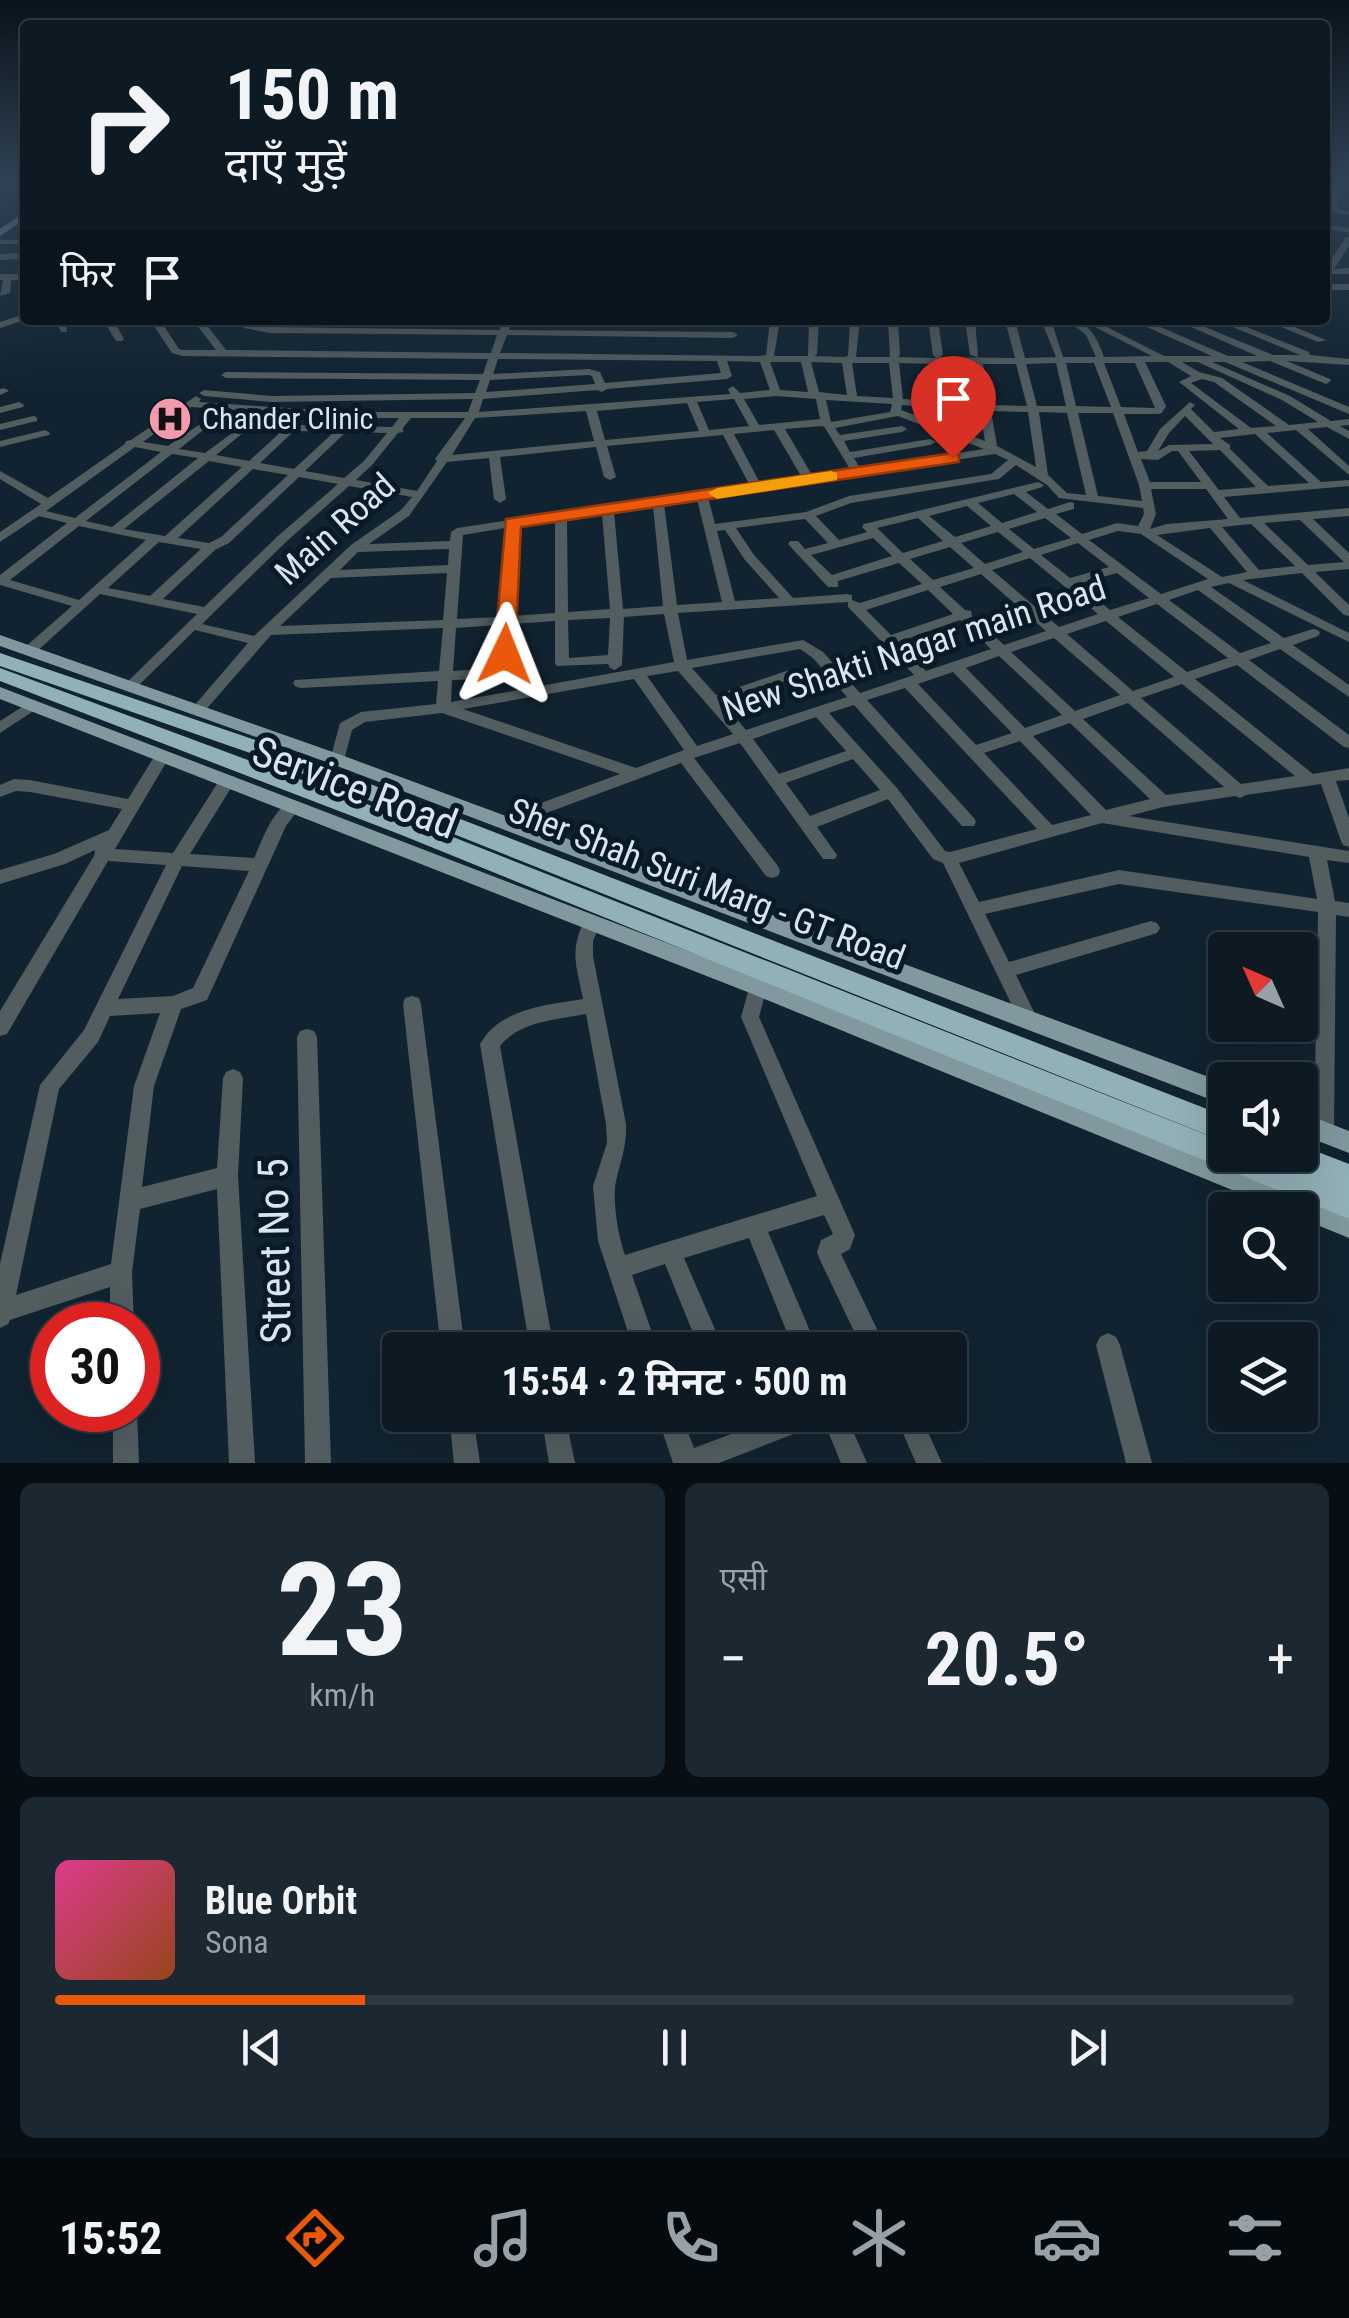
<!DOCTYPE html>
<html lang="hi">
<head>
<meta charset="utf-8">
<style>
	body { margin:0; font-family:"Roboto Condensed","Noto Sans Devanagari",sans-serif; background:#1b2731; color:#f1f3f6; height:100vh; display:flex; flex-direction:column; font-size:38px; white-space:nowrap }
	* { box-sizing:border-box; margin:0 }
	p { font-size:32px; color:#9aa1a6 }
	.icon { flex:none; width:55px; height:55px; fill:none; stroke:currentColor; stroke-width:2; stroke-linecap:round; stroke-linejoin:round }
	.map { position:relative; height:1463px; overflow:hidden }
	.drawer { display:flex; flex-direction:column; gap:20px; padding:20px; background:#070e14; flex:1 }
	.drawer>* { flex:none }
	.top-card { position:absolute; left:20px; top:20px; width:1310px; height:305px; border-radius:10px; box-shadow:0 10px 40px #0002,0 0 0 2px #2d3841; background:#0d1a24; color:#f1f3f6; overflow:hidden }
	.needle { width:65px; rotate:315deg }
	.controls { position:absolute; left:1208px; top:932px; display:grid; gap:20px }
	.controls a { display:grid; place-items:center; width:110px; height:110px; border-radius:10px; background:#0d1a24; box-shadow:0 10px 40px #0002,0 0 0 2px #2d3841; font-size:50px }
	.speed { position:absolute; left:30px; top:1302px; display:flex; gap:20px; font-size:50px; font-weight:700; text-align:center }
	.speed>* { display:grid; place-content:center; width:130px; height:130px; border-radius:50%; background:#0d1a24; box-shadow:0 10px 40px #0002,0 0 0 2px #2d3841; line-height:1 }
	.speed .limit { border:15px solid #d22; background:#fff; color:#111 }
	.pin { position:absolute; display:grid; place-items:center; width:85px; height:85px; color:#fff; margin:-102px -42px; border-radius:50% 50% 50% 0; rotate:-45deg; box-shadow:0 0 10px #0007 }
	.pin .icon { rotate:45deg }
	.me { position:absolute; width:110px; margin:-55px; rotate:2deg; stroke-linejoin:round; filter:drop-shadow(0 0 8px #0008) }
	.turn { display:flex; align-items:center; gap:35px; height:210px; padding:0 40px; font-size:45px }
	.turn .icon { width:130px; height:130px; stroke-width:2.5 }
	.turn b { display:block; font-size:70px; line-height:85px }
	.then { display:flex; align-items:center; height:95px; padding:0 40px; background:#0003; gap:20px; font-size:38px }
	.big { font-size:75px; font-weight:700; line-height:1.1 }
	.drawer .widget { flex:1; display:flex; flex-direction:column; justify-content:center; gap:15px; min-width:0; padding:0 35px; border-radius:15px; background:#1b2731 }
	.drawer .dial { align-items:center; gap:0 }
	.dial b { font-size:130px; line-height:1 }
	.song { display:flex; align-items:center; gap:30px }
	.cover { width:120px; height:120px; border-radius:15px; background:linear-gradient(135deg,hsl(330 70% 55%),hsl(20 70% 35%)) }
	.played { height:10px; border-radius:5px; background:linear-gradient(90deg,#ea580c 25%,#2d3841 25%) }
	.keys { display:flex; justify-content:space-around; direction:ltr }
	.heat { display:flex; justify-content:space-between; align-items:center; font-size:55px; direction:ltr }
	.drawer .tiles { flex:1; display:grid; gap:20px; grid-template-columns:1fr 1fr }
	.widget:last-child { grid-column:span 2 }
	.trip { position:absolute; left:382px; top:1332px; width:585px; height:100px; border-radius:10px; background:#0d1a24; box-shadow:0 10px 40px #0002,0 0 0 2px #2d3841; font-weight:700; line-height:100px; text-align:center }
	.tab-bar { display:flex; height:160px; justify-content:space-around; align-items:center; background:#050a0e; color:#9aa1a6 }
	.tab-bar .icon { width:70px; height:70px }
	.tab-bar .active { color:#ea580c }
	.tab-bar b { font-size:45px; color:#f1f3f6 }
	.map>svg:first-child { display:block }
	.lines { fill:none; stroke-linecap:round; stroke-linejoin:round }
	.minor { fill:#515d5f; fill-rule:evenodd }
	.major { fill:#80989e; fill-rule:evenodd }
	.highway { fill:#92b0b7; fill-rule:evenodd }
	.route { fill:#ea580c; stroke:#983908; stroke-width:2.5 }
	.slow { fill:#f59e0b }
	.labels { text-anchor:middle; stroke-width:10; stroke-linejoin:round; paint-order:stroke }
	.far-poi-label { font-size:30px; fill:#d9e4ed; stroke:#071a26; text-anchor:start }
	.street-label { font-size:35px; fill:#d9e4ed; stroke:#071a26 }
	.near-street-label { font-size:42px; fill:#d9e4ed; stroke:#071a26 }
</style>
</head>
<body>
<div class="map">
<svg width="1349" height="1463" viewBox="0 0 1349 1463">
	<rect width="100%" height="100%" fill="#112330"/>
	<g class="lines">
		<g class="minor">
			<path d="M1332,187L1339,189L1338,209L1349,211V215L1325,211V207L1330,208Z"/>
			<path d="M1325,225L1349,228V232L1325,229Z"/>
			<path d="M1346,237H1349V246L1334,269L1349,268V274H1331L1325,280V269Z"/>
			<rect x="0" y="240" width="25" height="4"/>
			<path d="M25,253V259L0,260V254Z"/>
			<path d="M0,274H25V280H11L10,293L0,296L3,280H0Z"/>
			<rect x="1325" y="284" width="24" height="6"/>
			<path d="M25,314V320L0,328V322Z"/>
			<path d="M55,320H65L67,332H61Z"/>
			<path d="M103,320H113L124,339L122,341H116Z"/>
			<path d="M150,320H160L179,349L182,350H216L193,320H203L226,350L491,353L497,335L270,333L244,328L235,320H246L250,324L270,327L500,330L503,320H513L509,330L733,332L738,335L733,338L507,335L500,353L759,356L766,355L770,320H780L774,356H808L809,320H819L817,354L814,356L844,357L848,356L850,320H860L856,357H890L888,320H898L900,355L898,357L936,358L933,355L928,320H938L943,355L940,357L1015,358L1005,320H1015L1025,358L1056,357L1041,320H1051L1063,357H1096L1086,335L1067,320C1089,320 1098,339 1104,357L1152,356L1081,320H1093L1164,356H1212L1131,320H1144L1228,356H1257L1180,322L1188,320L1273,355H1300L1216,320H1229L1309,352L1310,355L1349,359V365L1287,361L1330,379L1331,381L1326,384L1270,361L1242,362L1349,407V414L1225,362H1212L1290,396L1331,421L1349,419V425L1340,426L1349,431V439L1327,427L1308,429L1349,466V475L1296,430L1267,433L1321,482L1349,480V486L1224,497L1240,518L1349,508V516L1313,519L1349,553V569L1315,572L1349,605V616L1344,615L1302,573L1243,580L1349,633V642L1229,583L1211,587L1284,638L1313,629L1318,630L1320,633L1318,636L1293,645L1349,685V697L1280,649L1249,660L1349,735V748L1344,747L1237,665L1195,679L1313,774L1349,768V780L1336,781L1349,818V847L1343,845L1341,841L1321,784L1246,795L1240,798L1235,796L1163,807L1129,816L1349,851V863L1327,860L1335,901L1349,903V917L1336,915L1334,1133L1331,1140L1324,1143L1317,1140L1314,1133L1318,912L1119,884L985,914L1009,962L1151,921L1157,923L1160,928L1157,933L1151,935L1016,975L1037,1018L1035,1024L1028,1026L1021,1024L943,863L933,859L888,799L817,827L837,855L835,859H823L740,743L694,758L778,866L780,871L778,876L772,878L766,876L681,763L506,828L500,826L498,822L500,818L620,774L442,713L365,722L352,730L343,764H333L330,760L340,723L361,712L436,704L438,681L300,688L295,686L293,683L295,680L439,671L443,628L271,635L203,713H193L191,710L193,707L248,643L195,630L135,689H125L123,686L197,614L100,594L35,653H25L23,650L25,647L72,606L0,585V575L67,523L39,516L0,542V532L41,504L0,479V471L48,498L125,444L126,441L131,440L196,396L201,399L199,402L346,412H468L473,399L272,402L204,396L199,393L204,390L272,396L475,393L480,380L226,378L221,375L226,372L483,374L488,359L182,356L172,353ZM498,359L717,361L721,373L605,383L600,372L589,369L493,374ZM727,361L760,362L770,390L740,393L733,386L728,389L730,394L479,412L483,399L597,390L602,392L607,389L727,379L732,376ZM770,362H801L808,392L780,390ZM811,362L842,363L847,395L819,392ZM1145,362H1168L1191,376L1179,382L1239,429L1214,432L1191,409L1195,405L1190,402L1160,429L1147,451L1138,452L1124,414H1158L1162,413L1166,406ZM1182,362H1198L1282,400L1318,422L1289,425L1222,378L1199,372ZM852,363H889L893,398L857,396ZM899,363L934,364L939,401L903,399ZM1056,363L1066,406H1037L1026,364ZM1066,363H1094L1111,407L1076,406ZM1104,363H1135L1155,408L1121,407ZM943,364H973L979,404L949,402ZM983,364H1016L1027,406L990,405ZM589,375L592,376L595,384L486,392L490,380ZM1202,379L1214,382L1276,426L1251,428L1191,383ZM776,396L816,399L820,419L759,425L744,399ZM734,399L749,426L709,430L697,402ZM826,400L892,404L890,412L831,422ZM687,403L699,431L605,440L597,411ZM902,405L939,408L941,412L945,413L950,409L980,411L985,441L901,410ZM191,407L346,418H399L392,427L299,425L284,429L249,461L216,455L243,433V429L239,428L205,453L179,449L207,427V423L203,422L168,446L143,442ZM586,411L594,441L452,455L475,418ZM991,411L1028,412L1036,467L997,446ZM1039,412L1067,413L1086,495L1067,493L1048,475ZM1078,413H1113L1139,485L1142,501L1098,496ZM898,416L984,449L860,468L854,458L930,445L936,442L930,439L850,452L844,441L902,432L907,429L902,426L840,435L835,428ZM1185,416L1213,444L1169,445L1158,451L1169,433ZM411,418H465L435,459L437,461L417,491L356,480L372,465L398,433L403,432V428ZM823,426L825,428L850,469L812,475L785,429ZM774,430L801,476L760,483L734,434ZM299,431L334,432L294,469L260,463L292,433ZM346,432L387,433L364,461L344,478L305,471ZM1255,434L1309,483L1268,486L1230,449V445L1220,438ZM723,435L749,484L457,528L451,532L450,541L369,544L409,516L447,462L489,458L494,499L500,503L506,499L500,457L596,447L604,477L610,480L616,477L607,446ZM135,447L161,452L75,518L46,511ZM1220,450L1256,487L1219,490L1189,451ZM1172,451H1178L1201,482H1150L1141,459L1158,460ZM172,454L198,458L112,527L86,521ZM995,454L1008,460L991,474L849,496L806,512L715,524L708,497ZM209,461L242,467L165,536L124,529ZM1016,465L1047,485L1059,498L1143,508L1144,514L1138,526L1117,523L1082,534L1056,514L1074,509V503L1070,502L1048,509L1026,492L1042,487L1044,485L1038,482L864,524L862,527L867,532L839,540L816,516L851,503L999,479ZM253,469L288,475L221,537L209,543L178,538ZM299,477L338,484L279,535L204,607L163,599L215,550L229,543ZM349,486L412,497L401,510L351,545L254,636L202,624L287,541ZM1151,489H1206L1228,519L1167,524L1150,529L1156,514ZM1014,494L1037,512L1002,523L978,503ZM697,499L722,602L677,605L664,504ZM653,506L663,606L623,609L614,512ZM967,506L991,526L955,537L929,516ZM602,514L610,609L568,612L567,519ZM918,518L943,541L903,553L877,528ZM1045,518L1071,538L1034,549L1009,529ZM805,519L828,543L805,549L798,541H790L788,544L828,587H838V581L899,563L922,584L860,603L852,600V595L847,594L793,598L754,555L736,528ZM1300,520L1344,562L1308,565L1264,523ZM555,521V613L512,616L518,526ZM1251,524L1295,566L1259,570L1222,527ZM79,526L146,540L79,600L10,580ZM505,528L499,617L457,619L463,535ZM1210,528L1247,572L1222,577L1157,535ZM725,530L745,560L779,598L735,601L717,531ZM1118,531L1141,534L1208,579L1161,594L1089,540ZM998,532L1023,552L985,564L961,543ZM873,538L892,556L832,575L811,555ZM159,542L201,549L150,596L108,588ZM1078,543L1109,567L1070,578L1041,555ZM950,547L974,568L933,580L910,559ZM449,549L448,565L340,570L358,552ZM1030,558L1098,614L1059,627L992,570ZM447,573L443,620L280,626L331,578ZM1117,573L1149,598L1110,610L1078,584ZM981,574L1046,631L1004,645L972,616L971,611L965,610L940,587ZM928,590L953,614L891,635L866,610ZM1198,590L1271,643L1240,653L1169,600ZM848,602V607L914,675L860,693L823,652L803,640L687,660L678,613ZM1157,604L1228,658L1187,672L1118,617ZM664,614L674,662L451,702L452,680L479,679L507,671L512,624L555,621V663L557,666L608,664L610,668L615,670L622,665L624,617ZM610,618L608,655L569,658L568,620ZM960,620L991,649L926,671L898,642ZM1106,621L1174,677L1133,691L1067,634ZM498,625L495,665L479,669L453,671L456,628ZM1054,638L1120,695L1075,711L1011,652ZM800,649L813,658L847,697L746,730L723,703L802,675L804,672L802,669H792L716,695L692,668ZM999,656L1062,715L1025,728L966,668ZM678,671L733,734L697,746L647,676ZM953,672L1012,733L976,745L918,684ZM634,679L684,750L636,768L463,709ZM1182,684L1295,776L1241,784L1141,698ZM905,688L1037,829L950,852L945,851L897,788L829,713L854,705L962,826H974L976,822L974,818L867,700ZM1128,703L1224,787L1166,795L1083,719ZM816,717L846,751L779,774L753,739ZM1070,723L1150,799L1106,810L1033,736ZM1020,741L1091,815L1052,825L984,753ZM853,759L880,790L810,816L786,783ZM1102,823L1309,857L1317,899L1119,870L979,902L959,863Z"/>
			<path d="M965,320H975L978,357L970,355Z"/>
			<path d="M1264,320H1278L1326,340L1318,342Z"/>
			<path d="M4,388L9,391L0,395V389Z"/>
			<path d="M19,402L24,405L23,407L0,413V407Z"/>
			<path d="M33,416L37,417V421L0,430V424Z"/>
			<path d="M45,430L50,433L49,435L0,447V441Z"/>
			<path d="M33,700L38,702L40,705L38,708L0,733V721Z"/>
			<path d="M162,751L170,756L115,849L173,853L222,776H234L236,780L190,854L254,858C263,840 275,799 299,802L301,806L286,826L207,1000L181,1009L154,1086L142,1187L217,1168L223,1078L226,1072L233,1069L240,1072L243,1078L238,1176L255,1463H229L217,1189L140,1209L132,1272L134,1325H110V1287L10,1320L8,1324L0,1328V1264L40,1085L84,1030L166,865L108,861L7,1034L0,1036V1011L94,856L95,850L65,864L0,884V870L54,854L109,830L122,809L30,792L16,791L0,797V785L14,779L30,780L128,799L157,752ZM182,866L249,871L193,988L173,996L118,999ZM160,1013L134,1086L111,1264L16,1295L59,1089L98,1042L110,1016Z"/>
			<path d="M592,915L598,917L601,922L593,941V956L626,1124C627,1145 621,1160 616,1181C612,1199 618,1236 625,1255L817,1196L741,1017L751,981L758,979L765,981L767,987L759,1017L855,1235L850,1249L841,1254L887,1350H863L820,1260L817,1252L821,1240L833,1234L824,1215L768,1232L818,1350H794L749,1238L684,1258L724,1350H700L665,1264L632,1275L658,1350H634L598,1241L593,1186L607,1143L606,1124L586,1014C556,1020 520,1021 500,1046L554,1350H530L480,1044C500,1008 547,1005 583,999C576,963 569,951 586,917Z"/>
			<path d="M412,996L419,998L421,1004L465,1350H441L403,1004L405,998Z"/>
			<path d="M307,1029L314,1031L317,1037L331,1463H305L297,1037L300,1031Z"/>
			<path d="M1108,1333L1116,1337L1120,1345L1152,1463H1126L1096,1345L1100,1337Z"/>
			<path d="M113,1410H137L139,1463H113Z"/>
			<path d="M449,1415H473L480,1463H454Z"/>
			<path d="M541,1415H565L575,1463H549Z"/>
			<path d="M657,1415H681L694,1448L734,1433L727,1415H752L756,1425L782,1415H846L867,1463H841L824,1422L719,1463H673Z"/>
			<path d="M895,1415H920L942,1463H916Z"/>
		</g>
		<g class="major">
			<path d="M25,212V219L0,236V229Z"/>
			<path d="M0,635L344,756L1225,1083V1105L332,764L0,646Z"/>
			<path d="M0,687L766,981L1349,1212V1238L1300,1218V1210H1281L750,993L0,699Z"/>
			<path d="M1300,1112L1349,1131V1153L1300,1134Z"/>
		</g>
		<g class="highway">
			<path d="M0,653L267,744L1225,1116V1142L253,754L0,666Z"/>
			<path d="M0,668L415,822L1225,1142V1155H1258L1281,1164L1277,1155H1300V1145L1349,1164V1219L399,834L0,681Z"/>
		</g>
	</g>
	<linearGradient id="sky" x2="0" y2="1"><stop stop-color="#09131a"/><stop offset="0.47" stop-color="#324559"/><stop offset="1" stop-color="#324559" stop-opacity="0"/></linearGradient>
	<rect width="1349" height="385" fill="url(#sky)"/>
	<path class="route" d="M953,453L959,455V462L521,527L515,654L505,660L494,654L506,519Z"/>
	<path class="slow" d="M831,471L837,473V480L717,499L708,493L717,488Z"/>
	<defs>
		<g id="hospital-disc" transform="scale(2.25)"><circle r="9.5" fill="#f39aac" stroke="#071a26"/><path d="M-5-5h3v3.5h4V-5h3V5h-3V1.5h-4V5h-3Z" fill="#111"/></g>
	</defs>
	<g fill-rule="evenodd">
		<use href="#hospital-disc" x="170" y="419"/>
	</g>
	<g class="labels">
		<g class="far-poi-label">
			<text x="202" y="429">Chander Clinic</text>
		</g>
		<g class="street-label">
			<text transform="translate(335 529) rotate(-42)" y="12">Main Road</text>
			<text transform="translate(914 648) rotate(-18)" y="12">New Shakti Nagar main Road</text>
			<text transform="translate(707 884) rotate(21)" y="12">Sher Shah Suri Marg - GT Road</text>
		</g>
		<g class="near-street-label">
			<text transform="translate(355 787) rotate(21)" y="15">Service Road</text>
			<text transform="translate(274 1251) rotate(-91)" y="15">Street No 5</text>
		</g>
	</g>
</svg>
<div class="controls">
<a><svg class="needle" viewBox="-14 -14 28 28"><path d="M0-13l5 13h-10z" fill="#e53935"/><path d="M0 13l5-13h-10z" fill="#9aa1a6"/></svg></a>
<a><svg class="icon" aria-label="sound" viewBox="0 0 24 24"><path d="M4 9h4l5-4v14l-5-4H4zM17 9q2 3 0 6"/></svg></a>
<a><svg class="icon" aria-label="search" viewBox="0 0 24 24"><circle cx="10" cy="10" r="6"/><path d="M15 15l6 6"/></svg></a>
<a><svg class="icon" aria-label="layers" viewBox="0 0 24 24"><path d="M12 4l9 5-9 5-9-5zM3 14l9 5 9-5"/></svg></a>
</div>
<div class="speed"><div class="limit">30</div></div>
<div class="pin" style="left:953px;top:458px;background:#d93025"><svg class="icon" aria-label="arrive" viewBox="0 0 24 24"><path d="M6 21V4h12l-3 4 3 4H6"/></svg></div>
<svg class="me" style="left:505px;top:654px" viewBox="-20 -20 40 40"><path d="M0-17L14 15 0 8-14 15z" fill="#ea580c" stroke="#fff" stroke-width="4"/></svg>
<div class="trip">15:54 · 2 मिनट · 500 m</div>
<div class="top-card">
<div class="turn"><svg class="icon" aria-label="right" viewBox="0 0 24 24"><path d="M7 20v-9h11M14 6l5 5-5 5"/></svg><div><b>150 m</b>दाएँ मुड़ें</div></div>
<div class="then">फिर<svg class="icon" aria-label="arrive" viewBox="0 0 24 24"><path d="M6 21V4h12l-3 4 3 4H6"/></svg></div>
</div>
</div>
<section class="drawer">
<div class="tiles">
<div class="widget dial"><b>23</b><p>km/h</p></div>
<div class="widget"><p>एसी</p>
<div class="heat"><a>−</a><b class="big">20.5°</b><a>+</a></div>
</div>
<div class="widget">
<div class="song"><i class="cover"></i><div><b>Blue Orbit</b><p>Sona</p></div></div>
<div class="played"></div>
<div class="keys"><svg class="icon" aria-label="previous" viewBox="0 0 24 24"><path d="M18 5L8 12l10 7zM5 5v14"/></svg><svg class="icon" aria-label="pause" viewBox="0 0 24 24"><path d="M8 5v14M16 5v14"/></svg><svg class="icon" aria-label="next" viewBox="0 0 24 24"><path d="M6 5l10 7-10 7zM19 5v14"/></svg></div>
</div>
</div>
</section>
<nav class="tab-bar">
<b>15:52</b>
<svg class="icon active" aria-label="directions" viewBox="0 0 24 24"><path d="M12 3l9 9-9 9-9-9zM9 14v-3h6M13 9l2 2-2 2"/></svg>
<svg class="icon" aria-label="music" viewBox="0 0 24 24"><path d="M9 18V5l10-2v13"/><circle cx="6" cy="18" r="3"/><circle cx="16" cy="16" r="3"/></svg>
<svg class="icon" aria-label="phone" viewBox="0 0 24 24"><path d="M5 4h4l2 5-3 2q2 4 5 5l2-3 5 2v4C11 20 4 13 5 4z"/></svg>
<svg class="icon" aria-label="climate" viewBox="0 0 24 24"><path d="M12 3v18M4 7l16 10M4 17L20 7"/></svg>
<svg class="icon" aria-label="car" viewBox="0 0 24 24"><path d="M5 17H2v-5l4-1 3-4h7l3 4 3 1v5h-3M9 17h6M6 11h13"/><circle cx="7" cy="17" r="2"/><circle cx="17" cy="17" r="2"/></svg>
<svg class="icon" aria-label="filters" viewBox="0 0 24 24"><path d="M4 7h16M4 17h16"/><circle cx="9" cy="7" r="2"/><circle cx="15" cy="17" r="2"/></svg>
</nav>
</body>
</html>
